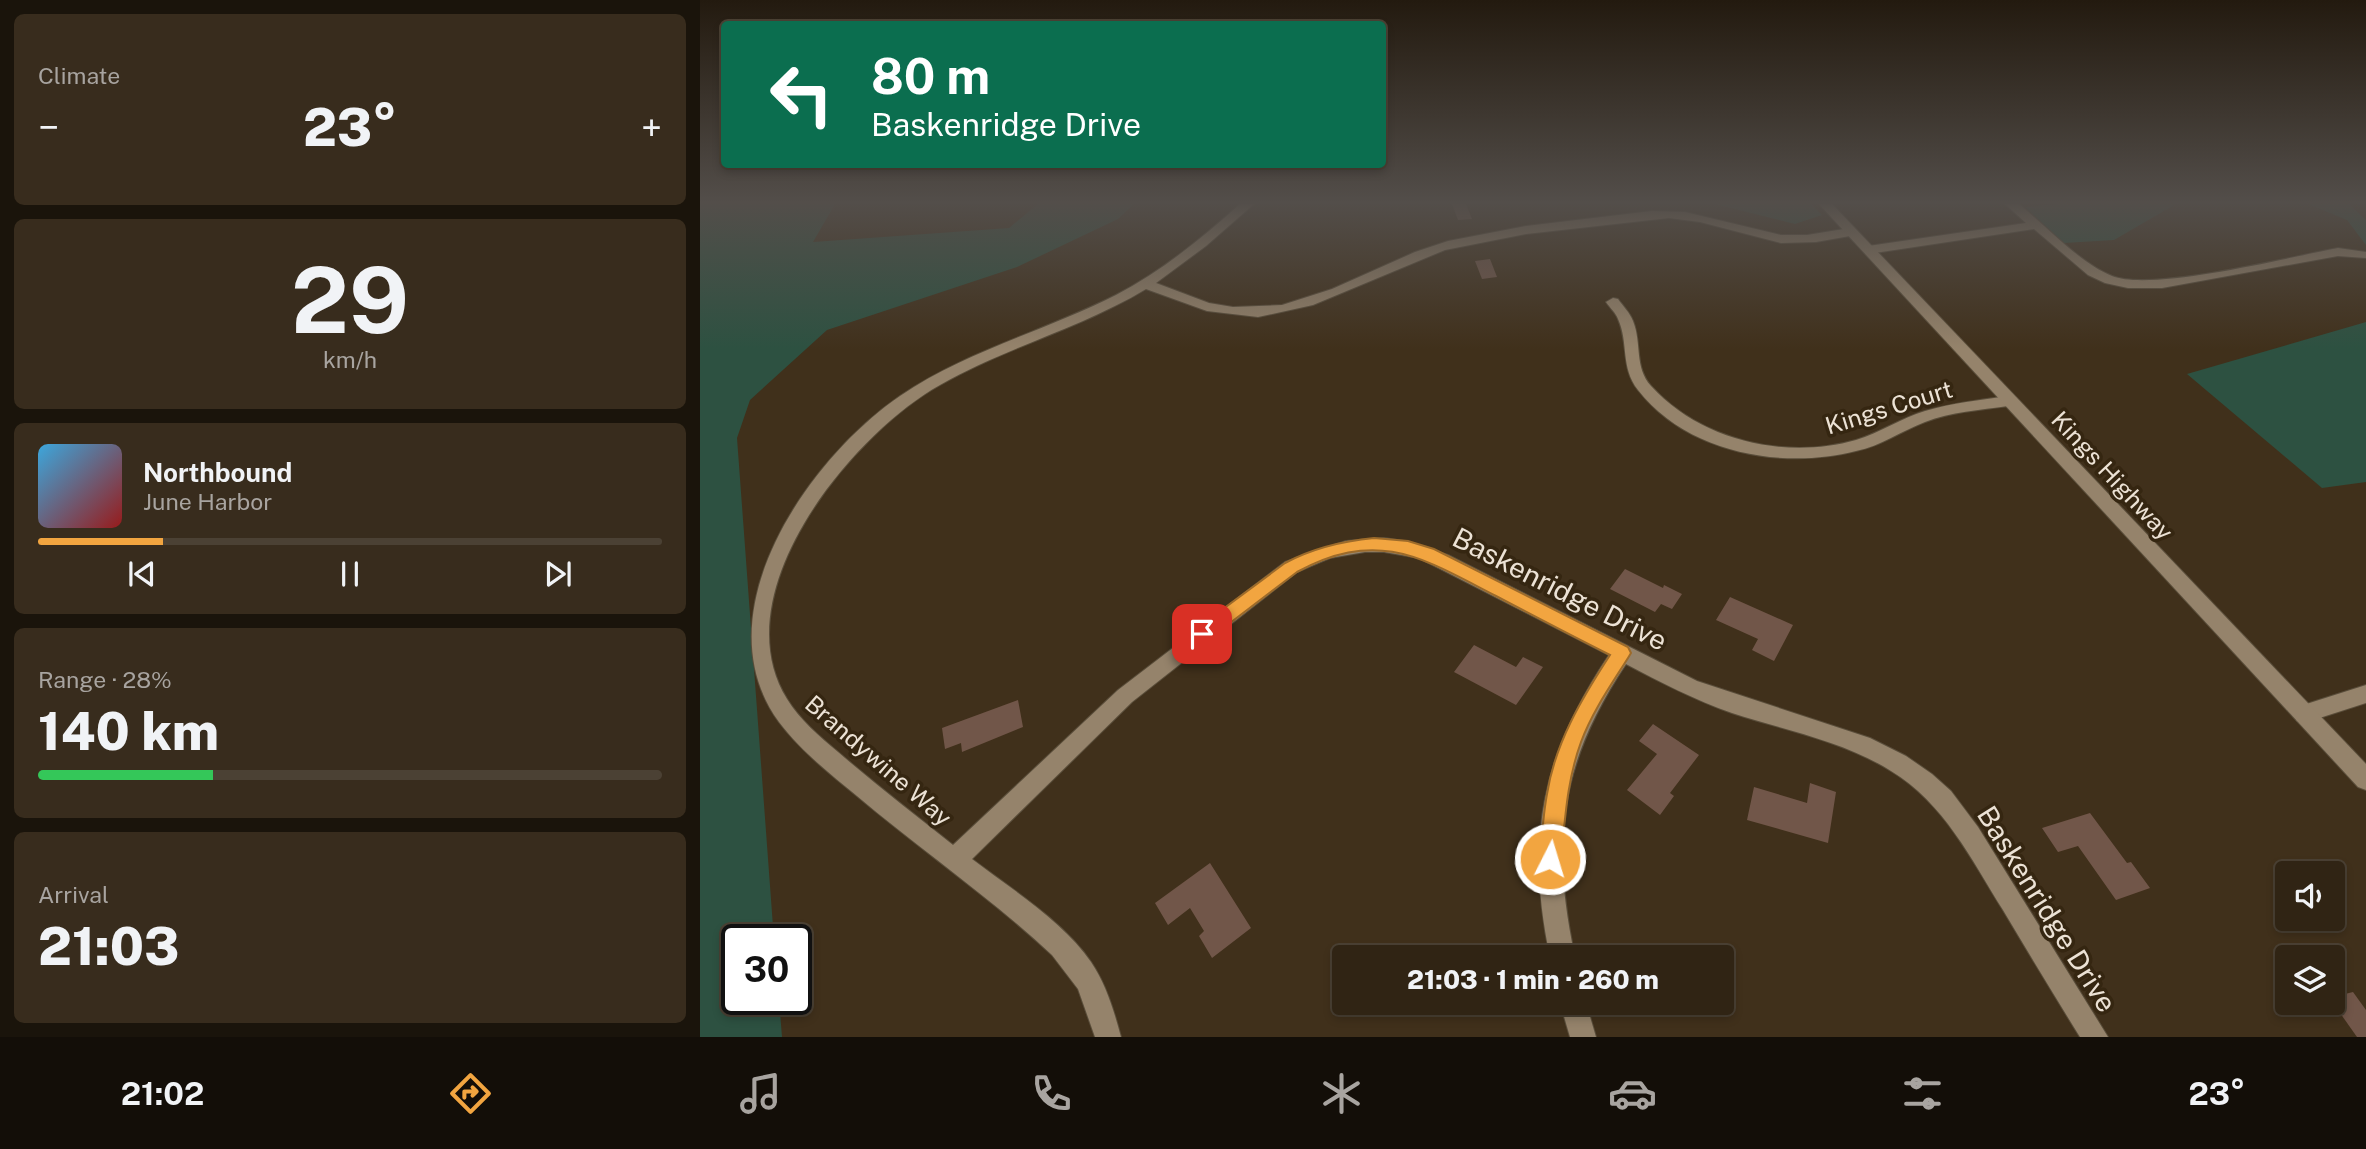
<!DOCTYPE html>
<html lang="en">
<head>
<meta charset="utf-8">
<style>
	body { margin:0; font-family:"Public Sans",sans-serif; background:#382c1d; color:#f1f3f6; height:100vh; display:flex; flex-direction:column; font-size:26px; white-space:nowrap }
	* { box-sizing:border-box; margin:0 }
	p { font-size:23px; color:#a8a4a0 }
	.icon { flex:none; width:38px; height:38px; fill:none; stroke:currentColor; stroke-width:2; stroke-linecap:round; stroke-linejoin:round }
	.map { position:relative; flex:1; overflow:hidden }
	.sheet { display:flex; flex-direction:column; gap:14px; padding:14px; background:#1a140b; width:700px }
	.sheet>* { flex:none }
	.hud { position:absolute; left:21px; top:21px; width:665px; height:147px; border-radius:7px; box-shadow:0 4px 10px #0003,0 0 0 2px #4b4134; background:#0b6e4f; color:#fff; overflow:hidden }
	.controls { position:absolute; left:1575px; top:861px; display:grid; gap:14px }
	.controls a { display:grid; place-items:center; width:70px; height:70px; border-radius:7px; background:#302414; box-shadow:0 4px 10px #0003,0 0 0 2px #4b4134; font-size:35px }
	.speed { position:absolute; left:21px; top:924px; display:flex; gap:14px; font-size:35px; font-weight:700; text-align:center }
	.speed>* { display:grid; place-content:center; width:91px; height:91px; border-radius:50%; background:#302414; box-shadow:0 4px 10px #0003,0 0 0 2px #4b4134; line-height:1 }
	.speed .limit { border:4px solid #111; border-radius:10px; background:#fff; color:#111 }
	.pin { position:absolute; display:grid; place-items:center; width:60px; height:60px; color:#fff; margin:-30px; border-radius:14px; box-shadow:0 4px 10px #0006 }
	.me { position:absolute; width:77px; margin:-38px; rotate:5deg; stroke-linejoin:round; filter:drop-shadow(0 0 5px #0008) }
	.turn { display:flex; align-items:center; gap:24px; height:147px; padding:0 35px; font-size:32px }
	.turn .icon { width:91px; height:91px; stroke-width:2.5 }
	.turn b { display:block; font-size:49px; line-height:60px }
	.big { font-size:52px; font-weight:800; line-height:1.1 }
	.sheet .tile { flex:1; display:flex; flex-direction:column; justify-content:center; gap:10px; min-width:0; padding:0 24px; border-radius:10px; background:#382c1d }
	.sheet .dial { align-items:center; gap:0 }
	.dial b { font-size:91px; line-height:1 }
	.song { display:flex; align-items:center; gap:21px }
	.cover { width:84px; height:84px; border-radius:10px; background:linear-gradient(135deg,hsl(200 70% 55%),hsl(0 70% 35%)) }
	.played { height:7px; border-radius:4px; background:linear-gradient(90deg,#f2a540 20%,#4b4134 20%) }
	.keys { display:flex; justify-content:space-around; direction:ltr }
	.heat { display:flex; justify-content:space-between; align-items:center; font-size:38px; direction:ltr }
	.charge { height:10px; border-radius:5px; background:linear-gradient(90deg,#34c759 28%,#4b4134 0) }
	.trip { position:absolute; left:632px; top:945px; width:402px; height:70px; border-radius:7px; background:#302414; box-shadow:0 4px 10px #0003,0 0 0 2px #4b4134; font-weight:800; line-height:70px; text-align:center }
	.tabs { display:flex; height:112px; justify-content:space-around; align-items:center; background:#130e08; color:#a8a4a0 }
	.tabs .icon { width:49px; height:49px }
	.tabs .selected { color:#f2a540 }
	.tabs b { font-size:32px; color:#f1f3f6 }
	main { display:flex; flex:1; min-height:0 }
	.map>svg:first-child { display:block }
	.green { fill:#2d5141 }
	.building { fill:#715649 }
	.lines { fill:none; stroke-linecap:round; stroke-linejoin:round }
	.minor-casing { stroke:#594d3a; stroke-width:2 }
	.tertiary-casing { stroke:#594d3a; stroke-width:2 }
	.minor { fill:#95836b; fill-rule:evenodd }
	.tertiary { fill:#95836b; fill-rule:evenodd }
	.route { fill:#f2a540; stroke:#9d6b2a; stroke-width:2 }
	.labels { text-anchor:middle; stroke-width:7; stroke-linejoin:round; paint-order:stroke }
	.street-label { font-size:24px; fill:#ece2d5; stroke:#352611 }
	.near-street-label { font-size:28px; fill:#ece2d5; stroke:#352611 }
</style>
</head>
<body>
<main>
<section class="sheet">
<div class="tile"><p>Climate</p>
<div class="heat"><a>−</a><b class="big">23°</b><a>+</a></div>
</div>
<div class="tile dial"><b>29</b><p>km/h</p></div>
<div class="tile">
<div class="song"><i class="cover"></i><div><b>Northbound</b><p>June Harbor</p></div></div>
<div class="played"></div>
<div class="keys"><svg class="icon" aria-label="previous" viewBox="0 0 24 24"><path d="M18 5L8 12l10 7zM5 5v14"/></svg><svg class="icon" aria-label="pause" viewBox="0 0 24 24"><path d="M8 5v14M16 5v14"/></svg><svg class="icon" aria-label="next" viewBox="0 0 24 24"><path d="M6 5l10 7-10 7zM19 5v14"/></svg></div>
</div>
<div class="tile"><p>Range · 28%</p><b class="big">140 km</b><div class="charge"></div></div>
<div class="tile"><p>Arrival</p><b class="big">21:03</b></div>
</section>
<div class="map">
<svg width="1666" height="1037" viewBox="0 0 1666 1037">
	<rect width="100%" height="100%" fill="#40301b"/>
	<g class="green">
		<path d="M0,204H135L113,242L309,228L338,204H434L418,219L317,267L127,330L50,400L37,438L74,940H37V999H79L82,1037H0Z"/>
		<path d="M1015,204H1111L1122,215L1095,224Z"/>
		<path d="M1358,204H1476L1414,240L1364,243L1325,207Z"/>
		<path d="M1608,204H1649L1666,220V245L1647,220Z"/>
		<path d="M1666,322V482L1622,488L1487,374Z"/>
	</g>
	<g class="building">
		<path d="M752,204H766L772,219L758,220Z"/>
		<path d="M790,259L797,277L782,279L775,261Z"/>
		<path d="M925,569L963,588L964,585L982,594L972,609L961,604L955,612L910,589Z"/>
		<path d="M1030,597L1093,625L1074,661L1052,650L1058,639L1016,620Z"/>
		<path d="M774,645L816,667L823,657L843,667L816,705L754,672Z"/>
		<path d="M318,700L323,727L262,752L261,743L245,749L242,728Z"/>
		<path d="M953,724L999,755L970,793L974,796L960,815L927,790L957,754L939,741Z"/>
		<path d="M1110,783L1136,792L1128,843L1047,820L1054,787L1107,803Z"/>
		<path d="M1390,813L1427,863L1431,862L1450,888L1416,900L1378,846L1358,852L1342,828Z"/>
		<path d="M510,863L551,928L512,958L499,936L504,931L490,908L468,925L455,903Z"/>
		<path d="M1653,992L1666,1010V1037H1657L1633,1003V997Z"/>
	</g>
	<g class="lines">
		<g class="minor-casing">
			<g id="minor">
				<path d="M540,204H554L506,246L456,283L509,303L533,307L582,305L632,289L715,252L748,241L826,226L952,211L985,212L1081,235H1107L1150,228L1156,232L1150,236L1116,242L1081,243L1000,222L969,218L826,234L745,250L613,305L558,317L507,311L446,289C382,328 306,347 240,385C152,434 21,593 87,699C100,720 119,736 138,752C175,784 214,814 253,845L418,690L585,562L646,541L684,538L704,541L748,555L997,681L1170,738L1206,756L1232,774L1251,791L1278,827L1408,1037H1380C1354,995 1328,952 1303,910C1271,859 1244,803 1191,771C1144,741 1084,730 1032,713C995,700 960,682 926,664C860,763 850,841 875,957H850C825,839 842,755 909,655L719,558L684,552H665L630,558L597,572L432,702L272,859C310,888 364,922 391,962C406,984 414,1011 421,1037H395L378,989L352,955C291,898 221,850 157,796C130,774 100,750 79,722C0,614 108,459 200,396C266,351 345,331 416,295C462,271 502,238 540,204Z"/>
				<path d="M1305,204H1319C1346,226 1380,263 1412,276C1451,292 1590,257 1638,248L1666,252V258L1638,256L1462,288H1428L1405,283L1388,275L1334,229L1168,254L1162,250L1168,246L1326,223Z"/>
				<path d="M913,298L918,299C923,306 930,313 933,321C942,343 934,367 951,386C1001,441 1086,460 1156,440C1180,433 1201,418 1225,411C1252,403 1280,400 1308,396L1316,401L1308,406C1280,410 1251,412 1225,422C1201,431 1181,446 1156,451C1082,470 987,453 938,390C920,367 929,343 918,319C916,313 910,308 906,302Z"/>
				<path d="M1666,685V703L1604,723L1597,721L1594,714L1597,707Z"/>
				<path d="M860,1003H886L896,1037H870Z"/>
			</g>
		</g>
		<g class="tertiary-casing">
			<path id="tertiary" d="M1119,204H1132L1666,764V790L1658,787Z"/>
		</g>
		<use href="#minor" class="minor"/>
		<use href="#tertiary" class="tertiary"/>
	</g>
	<linearGradient id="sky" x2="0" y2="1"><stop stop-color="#231a0f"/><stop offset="0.58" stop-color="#534e4a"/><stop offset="1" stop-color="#534e4a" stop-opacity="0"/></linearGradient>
	<rect width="1666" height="349" fill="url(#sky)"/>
	<path class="route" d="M674,538L708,541L734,549L928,647L931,653L928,658C911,685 892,712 881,742C867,780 865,820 861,859L858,866L850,870L843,866L840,859C842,837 843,815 847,794C855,743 882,698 910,655C872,636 834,616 796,596C722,558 679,528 597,572L509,639L502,641L496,639L493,634L496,629L585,563C613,548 643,541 674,538Z"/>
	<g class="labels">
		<g class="street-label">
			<text transform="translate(1189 408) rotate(-17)" y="8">Kings Court</text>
			<text transform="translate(1412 476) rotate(47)" y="8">Kings Highway</text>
			<text transform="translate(178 761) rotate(41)" y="8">Brandywine Way</text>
		</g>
		<g class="near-street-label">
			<text transform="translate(860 589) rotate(27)" y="10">Baskenridge Drive</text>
			<text transform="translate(1347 909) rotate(58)" y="10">Baskenridge Drive</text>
		</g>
	</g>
</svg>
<div class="controls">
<a><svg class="icon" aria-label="sound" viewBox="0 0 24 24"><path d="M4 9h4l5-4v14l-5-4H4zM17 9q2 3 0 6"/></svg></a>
<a><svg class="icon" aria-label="layers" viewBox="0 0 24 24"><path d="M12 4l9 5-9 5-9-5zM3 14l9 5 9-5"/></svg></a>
</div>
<div class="speed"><div class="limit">30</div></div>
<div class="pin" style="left:502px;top:634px;background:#d93025"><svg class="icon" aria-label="arrive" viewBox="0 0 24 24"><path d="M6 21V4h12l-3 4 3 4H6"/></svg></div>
<svg class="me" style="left:850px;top:859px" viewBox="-20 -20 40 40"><circle r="17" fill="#f2a540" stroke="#fff" stroke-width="3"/><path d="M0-11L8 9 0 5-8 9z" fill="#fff"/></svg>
<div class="trip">21:03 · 1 min · 260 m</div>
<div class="hud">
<div class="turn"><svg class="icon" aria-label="left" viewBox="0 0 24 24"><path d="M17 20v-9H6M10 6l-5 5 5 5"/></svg><div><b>80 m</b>Baskenridge Drive</div></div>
</div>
</div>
</main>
<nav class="tabs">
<b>21:02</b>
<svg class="icon selected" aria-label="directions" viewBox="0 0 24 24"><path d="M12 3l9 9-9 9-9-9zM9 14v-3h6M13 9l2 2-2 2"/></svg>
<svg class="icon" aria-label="music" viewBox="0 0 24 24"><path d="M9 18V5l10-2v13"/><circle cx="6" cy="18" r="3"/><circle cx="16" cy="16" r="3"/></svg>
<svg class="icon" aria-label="phone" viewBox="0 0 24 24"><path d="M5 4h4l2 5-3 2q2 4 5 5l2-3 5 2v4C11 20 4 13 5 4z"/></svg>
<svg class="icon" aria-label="climate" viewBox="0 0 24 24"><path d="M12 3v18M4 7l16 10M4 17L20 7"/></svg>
<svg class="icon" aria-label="car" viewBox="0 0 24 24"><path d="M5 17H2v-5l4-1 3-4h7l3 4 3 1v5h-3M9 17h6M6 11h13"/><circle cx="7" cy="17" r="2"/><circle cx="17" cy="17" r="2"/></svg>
<svg class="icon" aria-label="filters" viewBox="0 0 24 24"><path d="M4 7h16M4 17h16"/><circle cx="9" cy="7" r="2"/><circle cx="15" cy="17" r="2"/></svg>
<b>23°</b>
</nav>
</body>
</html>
